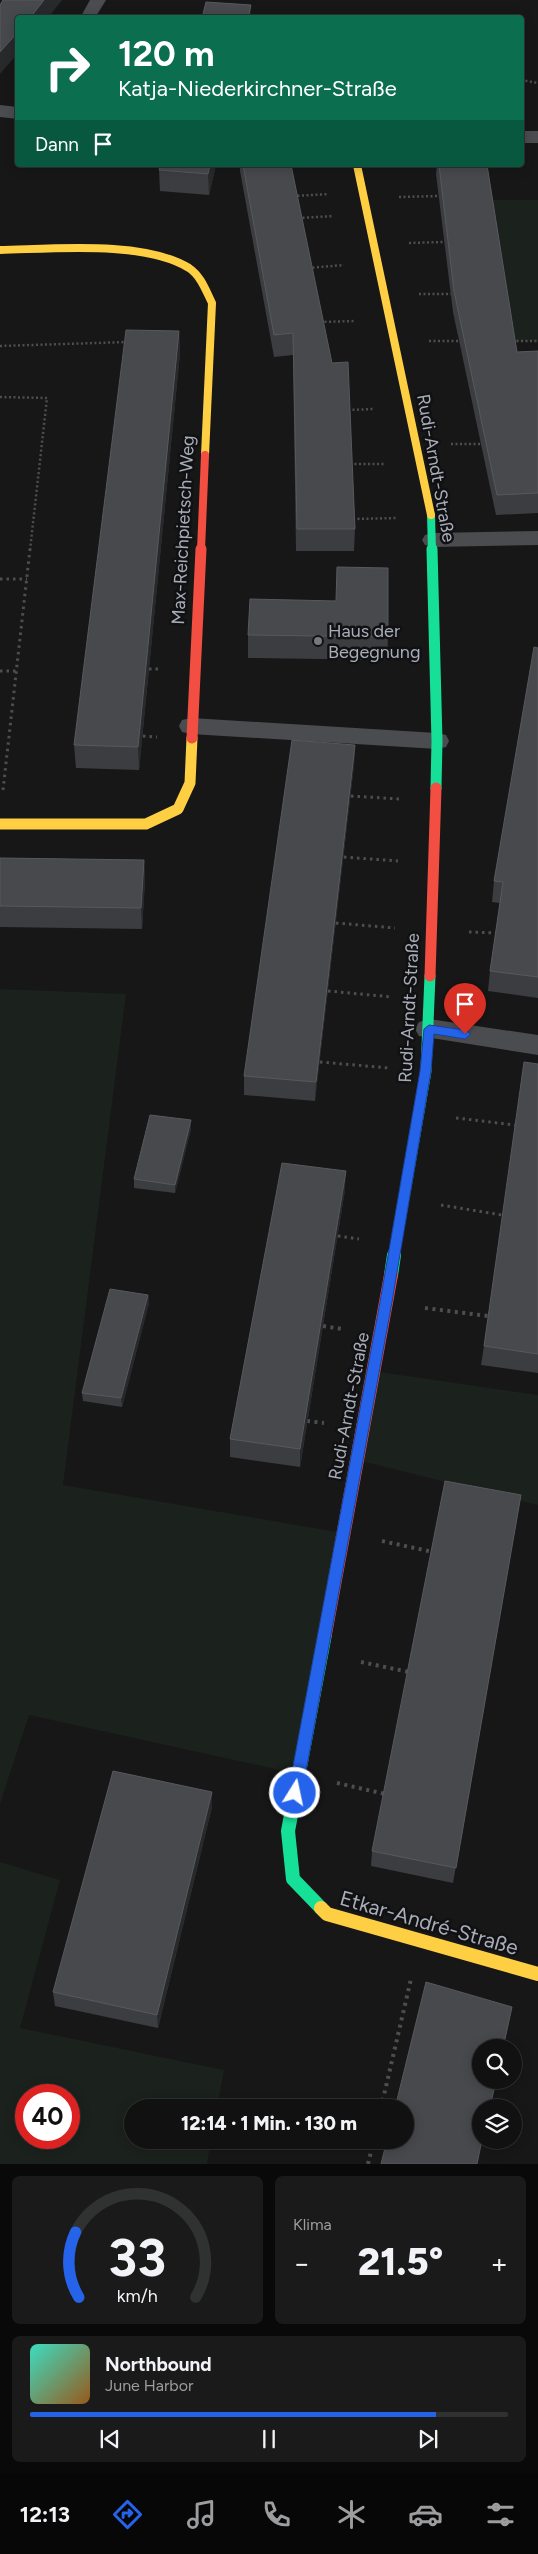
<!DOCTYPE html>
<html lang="de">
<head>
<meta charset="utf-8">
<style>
	body { margin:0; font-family:Figtree,sans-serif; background:#1a1a1a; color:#f1f3f6; height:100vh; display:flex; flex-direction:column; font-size:19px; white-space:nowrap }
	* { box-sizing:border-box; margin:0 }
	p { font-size:16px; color:#9c9d9f }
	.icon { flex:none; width:28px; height:28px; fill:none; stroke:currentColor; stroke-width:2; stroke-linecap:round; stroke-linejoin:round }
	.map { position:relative; height:2164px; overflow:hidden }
	.side { display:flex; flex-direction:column; gap:12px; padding:12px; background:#090909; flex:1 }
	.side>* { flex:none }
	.top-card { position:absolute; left:15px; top:15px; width:509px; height:152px; border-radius:5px; box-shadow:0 2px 12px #0003,0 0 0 1px #303131; background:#0b6e4f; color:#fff; overflow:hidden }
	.fabs { position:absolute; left:472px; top:2039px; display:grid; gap:10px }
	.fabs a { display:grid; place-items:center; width:50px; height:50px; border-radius:50%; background:#111; box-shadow:0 2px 12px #0003,0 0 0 1px #303131; font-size:25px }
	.speed { position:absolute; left:15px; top:2084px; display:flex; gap:10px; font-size:25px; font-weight:700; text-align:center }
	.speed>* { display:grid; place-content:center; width:65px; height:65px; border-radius:50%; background:#111; box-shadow:0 2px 12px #0003,0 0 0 1px #303131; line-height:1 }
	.speed .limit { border:8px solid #d22; background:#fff; color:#111 }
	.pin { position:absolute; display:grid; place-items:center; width:42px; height:42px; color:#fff; margin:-51px -21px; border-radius:50% 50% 50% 0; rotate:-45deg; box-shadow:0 0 5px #0007 }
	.pin .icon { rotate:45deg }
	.me { position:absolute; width:55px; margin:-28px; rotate:10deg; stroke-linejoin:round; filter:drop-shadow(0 0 4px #0008) }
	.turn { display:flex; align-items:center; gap:18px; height:105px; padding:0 20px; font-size:22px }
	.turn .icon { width:65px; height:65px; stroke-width:2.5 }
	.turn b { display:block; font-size:35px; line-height:42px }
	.then { display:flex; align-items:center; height:48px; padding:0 20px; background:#0003; gap:10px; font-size:19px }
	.big { font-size:38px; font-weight:800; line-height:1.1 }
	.side .widget { flex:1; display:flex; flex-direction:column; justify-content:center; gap:8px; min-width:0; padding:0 18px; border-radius:8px; background:#1a1a1a }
	.side .dial { align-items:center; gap:0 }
	.dial svg { height:130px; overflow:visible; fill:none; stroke:#303131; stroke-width:7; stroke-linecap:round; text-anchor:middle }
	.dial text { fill:#f1f3f6; stroke:none }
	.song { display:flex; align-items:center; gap:15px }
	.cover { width:60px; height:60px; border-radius:8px; background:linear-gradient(135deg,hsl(170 70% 55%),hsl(30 70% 35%)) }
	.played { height:5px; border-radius:2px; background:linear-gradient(90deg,#2563eb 85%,#303131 85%) }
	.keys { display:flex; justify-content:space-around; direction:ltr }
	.heat { display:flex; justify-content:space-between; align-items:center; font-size:28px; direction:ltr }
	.side .tiles { flex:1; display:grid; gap:12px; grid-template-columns:1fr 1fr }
	.widget:last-child { grid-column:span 2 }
	.trip { position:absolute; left:124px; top:2099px; width:290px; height:50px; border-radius:25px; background:#111; box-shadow:0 2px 12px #0003,0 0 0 1px #303131; font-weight:800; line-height:50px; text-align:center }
	.dock { display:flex; height:80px; justify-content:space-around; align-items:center; background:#070707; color:#9c9d9f }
	.dock .icon { width:35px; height:35px }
	.dock .on { color:#2563eb }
	.dock b { font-size:22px; color:#f1f3f6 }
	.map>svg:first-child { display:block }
	.green { fill:#1b211c; fill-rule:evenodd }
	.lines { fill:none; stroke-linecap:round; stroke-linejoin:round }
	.path-far2 { stroke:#4d4e52; stroke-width:2.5; stroke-dasharray:2 2.5; stroke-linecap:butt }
	.path-far1 { stroke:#4d4e52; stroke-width:3; stroke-dasharray:2.5 4; stroke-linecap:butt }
	.path { stroke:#4d4e52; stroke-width:4; stroke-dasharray:3 4.5; stroke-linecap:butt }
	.lane { fill:#4b4c50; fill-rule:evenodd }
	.street { fill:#4b4c50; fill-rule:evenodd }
	.fast-far2 { stroke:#16e098; stroke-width:8 }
	.fast-far1 { stroke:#16e098; stroke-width:11 }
	.fast { stroke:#16e098; stroke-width:14 }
	.slow-far2 { stroke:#ffcf43; stroke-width:8 }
	.slow-far1 { stroke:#ffcf43; stroke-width:11 }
	.slow { stroke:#ffcf43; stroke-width:14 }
	.jam-far2 { stroke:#f24e42; stroke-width:8 }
	.jam-far1 { stroke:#f24e42; stroke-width:11 }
	.jam { stroke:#f24e42; stroke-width:14 }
	.wall { fill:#3c3d40 }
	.shaded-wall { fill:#28292a }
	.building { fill:#48494d; stroke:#57595e }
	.route { fill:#2563eb; stroke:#184099 }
	.poi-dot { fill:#757880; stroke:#111113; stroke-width:2 }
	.labels { text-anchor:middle; stroke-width:5; stroke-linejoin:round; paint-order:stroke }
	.street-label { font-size:18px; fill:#a8adb8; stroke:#111113 }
	.poi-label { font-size:18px; fill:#a8adb8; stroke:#111113; text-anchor:start }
	.near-street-label { font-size:21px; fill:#a8adb8; stroke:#111113 }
</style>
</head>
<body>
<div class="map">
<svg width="538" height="2164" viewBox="0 0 538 2164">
	<rect width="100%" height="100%" fill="#171717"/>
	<g class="green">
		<path d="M488,200H538V341H460L454,320H507Z"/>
		<path d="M0,989L126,994L63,1485L343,1533L298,1774L29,1715L0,1804Z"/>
		<path d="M373,1371L538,1395V1505L357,1460Z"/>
		<path d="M0,1862L60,1880L20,2028L224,2070L217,2107L132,2108V2140H211L207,2164H0ZM26,2095H69V2138H26Z"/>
	</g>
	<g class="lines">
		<g class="path-far2">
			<path d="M521,80L538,83"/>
			<path d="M293,196L329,194"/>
			<path d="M399,197L439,196"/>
			<path d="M298,218L334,216"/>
			<path d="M409,243L444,242"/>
			<path d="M308,268L344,265"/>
			<path d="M419,294H451"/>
			<path d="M320,322L356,321"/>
			<path d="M429,341H463"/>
			<path d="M512,341H538"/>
			<path d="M0,346L127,342"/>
			<path d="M0,397L47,398L30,550"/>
			<path d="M348,410L373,409"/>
			<path d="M451,444H480"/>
			<path d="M350,464H385"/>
			<path d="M353,519L397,518"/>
		</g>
		<g class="path-far1">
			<path d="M0,579H27"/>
			<path d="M149,669H161"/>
			<path d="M0,671H16"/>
			<path d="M143,736L157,737"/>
			<path d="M3,790L30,549"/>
			<path d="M351,796L400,799"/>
			<path d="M344,857L398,861"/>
			<path d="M336,923L395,928"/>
			<path d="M469,932L497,933"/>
			<path d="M328,991L392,997"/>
			<path d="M320,1062L389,1068"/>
			<path d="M456,1118L515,1125"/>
			<path d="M441,1205L502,1215"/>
			<path d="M338,1236L359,1239"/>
		</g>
		<g class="path">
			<path d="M425,1308L488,1316"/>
			<path d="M323,1326L342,1329"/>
			<path d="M307,1421L324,1423"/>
			<path d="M382,1541L433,1552"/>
			<path d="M361,1662L409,1672"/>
			<path d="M337,1783L385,1794"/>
			<path d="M381,2108L411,1979"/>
			<path d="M368,2164L374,2140"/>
		</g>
		<path class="lane" d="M90,0H106L95,18H80Z"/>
		<g class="street">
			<path d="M0,105L18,107V119L0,117Z"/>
			<rect x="521" y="131" width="17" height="12"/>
			<path d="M538,531V545L433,547L425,545L422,540L425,535L433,533Z"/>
			<path d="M191,718L437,733L446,735L449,741L446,747L437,749L191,734L182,732L179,726L182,720Z"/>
			<path d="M429,1019L538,1035V1055L419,1036L415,1029L419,1022Z"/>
		</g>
		<path class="fast-far2" d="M431,515L432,550"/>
		<g class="fast-far1">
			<path d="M432,549L437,741L436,788"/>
			<path d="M394,1256L426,1071L430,976"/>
		</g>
		<g class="fast">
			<path d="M391,1275L394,1255"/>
			<path d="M321,1908L293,1879L288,1831L325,1634"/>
		</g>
		<g class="slow-far2">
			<path d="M357,165L431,515"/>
			<path d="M0,250C52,249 144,240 189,268C201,276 206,291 212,303L205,455"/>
		</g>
		<path class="slow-far1" d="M0,824H146L178,809L190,783L192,738"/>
		<path class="slow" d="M321,1908L327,1914L538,1974"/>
		<path class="jam-far2" d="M201,550L205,455"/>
		<g class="jam-far1">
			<path d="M192,738L201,549"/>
			<path d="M430,976L436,788"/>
		</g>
		<path class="jam" d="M325,1634L391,1275"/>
	</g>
	<g class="wall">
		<path d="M161,165H216L209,195L160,191L159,170Z"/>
		<path d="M240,165H291L355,529L354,551H296L293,355L274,357L240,171Z"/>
		<path d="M437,165H487L517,352L538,351V513L496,515L453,312L436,174Z"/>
		<path d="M179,331L180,353L139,770L76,768L74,745Z"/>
		<path d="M336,601L388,637L387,660L248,658V635Z"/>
		<path d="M538,648V998L488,991L490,971L500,903L492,902L494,881Z"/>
		<path d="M355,745L354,765L315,1101L244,1095V1076Z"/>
		<path d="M0,858L144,860L145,881L142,929L0,927Z"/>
		<path d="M538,1064V1373L481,1365L484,1346Z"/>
		<path d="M191,1129L175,1193L134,1188V1179Z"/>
		<path d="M345,1190L300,1467L230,1457V1439Z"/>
		<path d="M148,1295L149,1303L122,1407L83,1401L82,1393Z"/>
		<path d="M521,1495L453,1883L371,1866L372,1851Z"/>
		<path d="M212,1807L158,2028L55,2006L53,1992Z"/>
	</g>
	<g class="shaded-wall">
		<path d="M44,0H62L48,18H30Z"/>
		<path d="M251,5V18H248Z"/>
		<path d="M18,32V53L0,74V52Z"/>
		<path d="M210,165H216L209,195L208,174Z"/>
		<path d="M179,331L180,353L139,770L138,747Z"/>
		<path d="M355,745L354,765L315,1101L316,1082Z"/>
		<path d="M144,860L145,881L142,929L141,908Z"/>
		<path d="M191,1120V1129L175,1193V1185Z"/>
		<path d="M346,1171L345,1190L300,1467V1449Z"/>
		<path d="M148,1295L149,1303L122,1407L121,1398Z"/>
		<path d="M212,1792V1807L158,2028L157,2015Z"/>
	</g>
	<g class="building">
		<path d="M3,0H44L30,18H18V32L0,52V5Z"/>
		<path d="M206,2L251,5L248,18H202Z"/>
		<path d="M161,165H210L208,174L159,170Z"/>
		<path d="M243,165H291L332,363L348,362L355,529H297L293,333L274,335Z"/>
		<path d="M439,165H487L517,352L538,351V493L497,495L454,291Z"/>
		<path d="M126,330L179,331L138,747L74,745Z"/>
		<path d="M337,567L388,568V637L248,635L250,599L336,601Z"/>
		<path d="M534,647L538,648V977L490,971L503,882L494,881Z"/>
		<path d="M292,740L355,745L316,1082L244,1076Z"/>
		<path d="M0,858L144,860L141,908L0,906Z"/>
		<path d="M524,1062L538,1064V1354L484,1346Z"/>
		<path d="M150,1115L191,1120L175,1185L134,1179Z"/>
		<path d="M282,1163L346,1171L300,1449L230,1439Z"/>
		<path d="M110,1289L148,1295L121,1398L82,1393Z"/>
		<path d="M445,1481L521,1495L456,1868L372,1851Z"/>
		<path d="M113,1771L212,1792L157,2015L53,1992Z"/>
		<path d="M426,1982L512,2007L503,2048H481V2080H496L490,2108H481V2140H482L477,2164H381L387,2140H405V2108H395Z"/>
	</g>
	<path class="route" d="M429,1025L465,1030L471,1034L465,1039L434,1034L431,1071L392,1302L302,1793L300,1798L295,1800L290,1798L288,1793L380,1302L420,1071L424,1029Z"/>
	<circle class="poi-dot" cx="318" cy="641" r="5"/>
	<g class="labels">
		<g class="street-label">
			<text transform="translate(436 468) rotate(80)" y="6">Rudi-Arndt-Straße</text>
			<text transform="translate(183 530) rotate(-87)" y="6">Max-Reichpietsch-Weg</text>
			<text transform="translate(409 1008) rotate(-87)" y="6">Rudi-Arndt-Straße</text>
			<text transform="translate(349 1406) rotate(-79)" y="6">Rudi-Arndt-Straße</text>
		</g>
		<g class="poi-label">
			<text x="328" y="637">Haus der<tspan x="328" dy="21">Begegnung</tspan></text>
		</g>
		<g class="near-street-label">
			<text transform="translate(429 1923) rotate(16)" y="7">Etkar-André-Straße</text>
		</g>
	</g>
</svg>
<div class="fabs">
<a><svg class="icon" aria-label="search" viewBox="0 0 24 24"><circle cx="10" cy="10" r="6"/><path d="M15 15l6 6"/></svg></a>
<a><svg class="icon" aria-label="layers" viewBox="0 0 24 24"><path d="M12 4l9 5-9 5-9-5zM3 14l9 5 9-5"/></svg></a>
</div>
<div class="speed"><div class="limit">40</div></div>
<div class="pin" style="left:465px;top:1034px;background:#d93025"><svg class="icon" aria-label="arrive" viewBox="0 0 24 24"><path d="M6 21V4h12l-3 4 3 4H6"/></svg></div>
<svg class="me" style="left:295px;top:1793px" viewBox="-20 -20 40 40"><circle r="17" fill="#2563eb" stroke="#fff" stroke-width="3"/><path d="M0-11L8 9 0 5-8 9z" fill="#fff"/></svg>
<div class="trip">12:14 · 1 Min. · 130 m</div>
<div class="top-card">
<div class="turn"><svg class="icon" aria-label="right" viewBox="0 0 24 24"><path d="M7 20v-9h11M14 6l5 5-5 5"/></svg><div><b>120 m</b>Katja-Niederkirchner-Straße</div></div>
<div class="then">Dann<svg class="icon" aria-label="arrive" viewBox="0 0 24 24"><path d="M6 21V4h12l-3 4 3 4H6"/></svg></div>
</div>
</div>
<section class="side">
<div class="tiles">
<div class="widget dial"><svg viewBox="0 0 100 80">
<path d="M14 69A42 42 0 1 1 86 69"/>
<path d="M14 69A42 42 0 0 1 12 29" stroke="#2563eb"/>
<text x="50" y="56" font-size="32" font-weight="700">33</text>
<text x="50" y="72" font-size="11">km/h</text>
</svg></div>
<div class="widget"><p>Klima</p>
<div class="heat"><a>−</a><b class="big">21.5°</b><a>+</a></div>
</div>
<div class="widget">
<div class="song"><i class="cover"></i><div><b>Northbound</b><p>June Harbor</p></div></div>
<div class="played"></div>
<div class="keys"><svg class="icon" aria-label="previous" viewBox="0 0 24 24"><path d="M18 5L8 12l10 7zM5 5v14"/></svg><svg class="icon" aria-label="pause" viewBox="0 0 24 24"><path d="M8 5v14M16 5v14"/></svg><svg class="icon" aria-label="next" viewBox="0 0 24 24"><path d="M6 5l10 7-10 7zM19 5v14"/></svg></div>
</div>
</div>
</section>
<nav class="dock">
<b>12:13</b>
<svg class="icon on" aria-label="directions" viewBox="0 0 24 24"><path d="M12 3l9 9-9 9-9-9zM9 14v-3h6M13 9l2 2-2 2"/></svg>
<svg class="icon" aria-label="music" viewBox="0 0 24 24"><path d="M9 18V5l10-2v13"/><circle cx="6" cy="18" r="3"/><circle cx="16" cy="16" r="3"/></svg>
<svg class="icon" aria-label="phone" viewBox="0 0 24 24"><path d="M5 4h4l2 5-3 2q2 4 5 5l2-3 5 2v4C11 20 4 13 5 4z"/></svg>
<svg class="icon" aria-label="climate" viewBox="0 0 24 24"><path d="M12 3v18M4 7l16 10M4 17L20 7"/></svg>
<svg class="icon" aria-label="car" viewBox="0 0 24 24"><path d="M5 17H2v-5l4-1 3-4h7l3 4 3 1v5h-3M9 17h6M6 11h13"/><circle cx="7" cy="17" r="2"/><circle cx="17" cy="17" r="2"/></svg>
<svg class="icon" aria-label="filters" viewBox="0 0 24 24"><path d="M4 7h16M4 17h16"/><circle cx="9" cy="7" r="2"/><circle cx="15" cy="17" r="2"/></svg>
</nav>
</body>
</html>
